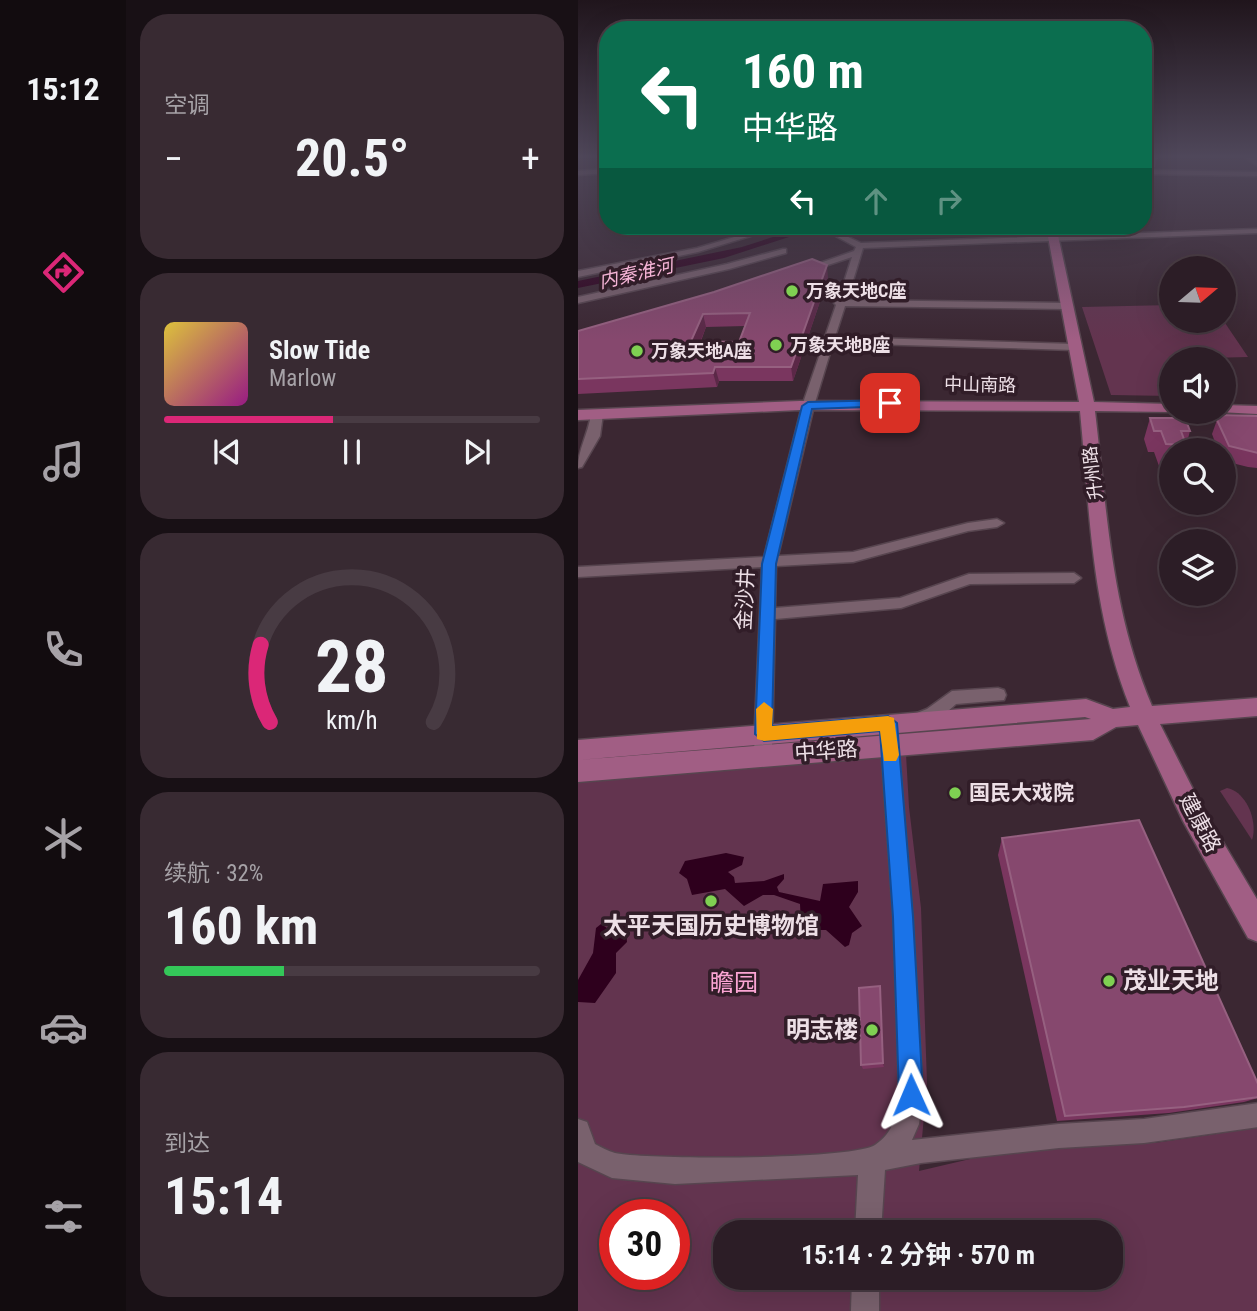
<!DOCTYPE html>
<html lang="zh">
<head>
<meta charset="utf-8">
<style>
	body { margin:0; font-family:"Roboto Condensed","Noto Sans SC",sans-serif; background:#382a32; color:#f1f3f6; height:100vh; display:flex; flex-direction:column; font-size:26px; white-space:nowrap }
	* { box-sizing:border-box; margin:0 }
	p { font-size:23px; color:#a6a2a7 }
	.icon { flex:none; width:38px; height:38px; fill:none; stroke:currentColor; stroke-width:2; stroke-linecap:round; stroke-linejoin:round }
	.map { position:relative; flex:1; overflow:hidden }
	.sheet { display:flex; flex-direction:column; gap:14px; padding:14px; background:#181015; width:452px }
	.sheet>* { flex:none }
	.banner { position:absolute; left:21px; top:21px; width:553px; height:214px; border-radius:28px; box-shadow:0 7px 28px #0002,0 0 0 2px #483b43; background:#0b6e4f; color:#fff; overflow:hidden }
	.needle { width:46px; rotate:71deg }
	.tools { position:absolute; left:581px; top:256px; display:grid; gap:14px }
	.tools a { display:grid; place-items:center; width:77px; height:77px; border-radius:50%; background:#2c1d26; box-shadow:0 7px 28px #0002,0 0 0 2px #483b43; font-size:35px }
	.speed { position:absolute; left:21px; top:1199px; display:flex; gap:14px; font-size:35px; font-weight:700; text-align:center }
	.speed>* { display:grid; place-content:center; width:91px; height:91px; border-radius:50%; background:#2c1d26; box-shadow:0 7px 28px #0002,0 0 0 2px #483b43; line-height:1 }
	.speed .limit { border:10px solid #d22; background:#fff; color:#111 }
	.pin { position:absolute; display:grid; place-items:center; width:60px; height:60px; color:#fff; margin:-30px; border-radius:14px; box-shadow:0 4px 10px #0006 }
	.me { position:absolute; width:77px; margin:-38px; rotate:359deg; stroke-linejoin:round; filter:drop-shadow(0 0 5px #0008) }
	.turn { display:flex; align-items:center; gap:24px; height:147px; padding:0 28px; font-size:32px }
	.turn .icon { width:91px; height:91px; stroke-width:2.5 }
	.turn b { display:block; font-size:49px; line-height:60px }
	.lanes { display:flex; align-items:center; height:66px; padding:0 28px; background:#0003; justify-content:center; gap:35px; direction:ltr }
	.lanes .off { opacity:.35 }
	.big { font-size:52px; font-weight:700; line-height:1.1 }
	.sheet .card { flex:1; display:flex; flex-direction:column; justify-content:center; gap:10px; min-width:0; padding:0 24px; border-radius:28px; background:#382a32 }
	.sheet .dial { align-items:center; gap:0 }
	.dial svg { height:182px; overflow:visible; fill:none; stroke:#483b43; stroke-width:7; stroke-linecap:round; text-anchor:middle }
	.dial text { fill:#f1f3f6; stroke:none }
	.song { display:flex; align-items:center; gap:21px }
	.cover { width:84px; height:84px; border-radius:10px; background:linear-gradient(135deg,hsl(50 70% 55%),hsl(310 70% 35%)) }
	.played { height:7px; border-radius:4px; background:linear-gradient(90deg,#db2777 45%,#483b43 45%) }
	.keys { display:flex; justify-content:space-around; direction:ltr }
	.heat { display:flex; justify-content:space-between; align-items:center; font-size:38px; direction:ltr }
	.charge { height:10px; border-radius:5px; background:linear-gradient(90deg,#34c759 32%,#483b43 0) }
	.trip { position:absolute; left:135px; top:1220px; width:410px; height:70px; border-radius:28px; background:#2c1d26; box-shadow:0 7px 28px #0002,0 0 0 2px #483b43; font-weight:700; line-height:70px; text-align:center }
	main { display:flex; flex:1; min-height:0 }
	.tab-bar { display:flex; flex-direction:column; width:126px; justify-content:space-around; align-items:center; background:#120c0f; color:#a6a2a7 }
	.tab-bar .icon { width:49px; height:49px }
	.tab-bar .active { color:#db2777 }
	.tab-bar b { font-size:32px; color:#f1f3f6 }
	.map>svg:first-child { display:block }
	.green { fill:#63344f; fill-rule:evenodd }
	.water { fill:#2e001d }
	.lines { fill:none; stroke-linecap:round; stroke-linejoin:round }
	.minor-casing { stroke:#57454f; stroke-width:3 }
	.major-casing { stroke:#57454f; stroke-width:3 }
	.minor { fill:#79616d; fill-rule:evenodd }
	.major { fill:#a15e84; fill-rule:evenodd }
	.wall { fill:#7a365f; fill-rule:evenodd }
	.shaded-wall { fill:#5b2847 }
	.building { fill:#86486e; stroke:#966080; stroke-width:2; fill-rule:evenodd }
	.route { fill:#1a73e8; stroke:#114b97; stroke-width:2 }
	.slow { fill:#f59e0b }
	.poi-dot { fill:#7fd052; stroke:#311d28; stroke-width:2.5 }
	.labels { text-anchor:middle; stroke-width:7; stroke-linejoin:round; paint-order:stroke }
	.far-poi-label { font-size:18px; font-weight:bold; fill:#eddfe6; stroke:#311d28; text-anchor:start }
	.far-street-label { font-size:18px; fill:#eddfe6; stroke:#311d28 }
	.far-water-label { font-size:19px; font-style:italic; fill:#f5b4d6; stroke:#311d28 }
	.street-label { font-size:21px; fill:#eddfe6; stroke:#311d28 }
	.poi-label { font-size:21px; font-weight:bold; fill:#eddfe6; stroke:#311d28; text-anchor:start }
	.near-poi-label { font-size:24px; font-weight:bold; fill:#eddfe6; stroke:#311d28 }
	.near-park-label { font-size:24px; fill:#fba5d4; stroke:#311d28 }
</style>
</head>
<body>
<main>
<nav class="tab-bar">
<b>15:12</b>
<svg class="icon active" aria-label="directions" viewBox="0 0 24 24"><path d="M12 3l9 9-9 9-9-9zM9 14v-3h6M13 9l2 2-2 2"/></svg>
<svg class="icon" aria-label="music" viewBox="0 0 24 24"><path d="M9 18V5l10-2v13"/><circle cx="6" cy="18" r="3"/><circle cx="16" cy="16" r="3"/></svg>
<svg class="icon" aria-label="phone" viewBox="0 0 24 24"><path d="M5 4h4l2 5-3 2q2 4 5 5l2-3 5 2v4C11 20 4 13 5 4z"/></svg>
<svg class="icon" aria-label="climate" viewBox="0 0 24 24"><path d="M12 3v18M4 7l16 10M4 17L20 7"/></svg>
<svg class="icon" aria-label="car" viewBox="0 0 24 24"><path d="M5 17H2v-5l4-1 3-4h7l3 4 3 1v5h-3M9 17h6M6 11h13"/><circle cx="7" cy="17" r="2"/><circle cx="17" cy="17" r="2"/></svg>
<svg class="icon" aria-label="filters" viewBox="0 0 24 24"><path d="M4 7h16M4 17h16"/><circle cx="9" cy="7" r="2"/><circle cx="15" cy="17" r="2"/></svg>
</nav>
<section class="sheet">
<div class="card"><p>空调</p>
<div class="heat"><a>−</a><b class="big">20.5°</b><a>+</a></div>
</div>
<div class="card">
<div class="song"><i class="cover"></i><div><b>Slow Tide</b><p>Marlow</p></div></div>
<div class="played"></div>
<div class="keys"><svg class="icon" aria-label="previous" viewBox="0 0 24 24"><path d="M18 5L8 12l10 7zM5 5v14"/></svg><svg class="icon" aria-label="pause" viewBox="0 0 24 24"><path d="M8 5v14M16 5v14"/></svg><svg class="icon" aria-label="next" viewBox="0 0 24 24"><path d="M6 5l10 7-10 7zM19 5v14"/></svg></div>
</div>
<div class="card dial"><svg viewBox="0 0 100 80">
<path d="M14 69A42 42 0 1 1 86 69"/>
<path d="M14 69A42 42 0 0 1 10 35" stroke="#db2777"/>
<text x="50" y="56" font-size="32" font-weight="700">28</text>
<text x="50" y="72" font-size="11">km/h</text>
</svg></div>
<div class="card"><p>续航 · 32%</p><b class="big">160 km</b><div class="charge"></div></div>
<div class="card"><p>到达</p><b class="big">15:14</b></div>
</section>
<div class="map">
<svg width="680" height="1311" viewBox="0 0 680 1311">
	<rect width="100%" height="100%" fill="#3b2732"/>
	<g class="green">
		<path d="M593,305V320H645L670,357L593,359V396L533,395L504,307Z"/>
		<path d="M328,754L331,807L343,908L349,1083L341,1171L443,1147L506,1137L576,1143L679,1128V1311H0V765ZM37,1214H96V1274H37ZM147,1232H532V1278H147Z"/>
		<path d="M649,788C669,792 680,822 674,840L642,791Z"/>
	</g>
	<g class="water">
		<path d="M229,226H245L146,258L0,288V281L164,247Z"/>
		<path d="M148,853L166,857L164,865L150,872L156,877L157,883L186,881L206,874V879L199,887L201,892L242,901L245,884L280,881V892L271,907L284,926L274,933L271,945L267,947L248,930H233L223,924L222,904L196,895H185L166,906L147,889L114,895L109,879L101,873L107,861Z"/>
		<path d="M43,920L47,921L49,942L38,953V973L17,1003L0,1002V980L15,953L18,928L23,924L29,928Z"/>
	</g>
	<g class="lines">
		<g class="minor-casing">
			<g id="minor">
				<path d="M665,156H672L680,161V166Z"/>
				<path d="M30,169V173L0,175V171Z"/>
				<path d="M565,170L680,172V176L565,174Z"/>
				<path d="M194,226H206L120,252L0,277V271L119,248Z"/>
				<path d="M239,226H249L262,233L277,226H287L268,236L283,243L680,229V233L285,248L269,300L487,303L492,306L487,309L267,306L257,337L496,344L501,347L496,350L255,343L236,406L200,556L275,552L390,523L419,519L426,523L419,527L390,531L275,562L198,566L197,608L322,598L391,574L496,573L503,578L496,583L392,584L323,608L197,619L194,745L191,750L185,752L179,750L176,745L184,567L0,577V567L186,557L224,406L246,342L244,340L247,337L258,305L256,303L260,301L274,257L226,273L222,270L276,251L278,247Z"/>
				<path d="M205,249H208V253L151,269L0,303V297L149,264Z"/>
				<path d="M19,411L25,414L22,436L4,467L0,468C0,449 10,435 13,414Z"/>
				<path d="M420,688L426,690L428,695L426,700L378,704L361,719L340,727L334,725L332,720L334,715L349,709L374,691Z"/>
				<path d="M311,729L317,731L320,736L335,917L345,1095L341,1124L334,1140L481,1124L566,1119L680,1103V1127L566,1143L481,1148L343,1163L307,1170L303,1232H277L280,1175L97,1184L34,1178L0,1162V1119L9,1122L17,1144C23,1147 30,1151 37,1153C70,1160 274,1160 297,1145C316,1132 318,1117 321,1095L315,917L302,736L305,731Z"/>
				<path d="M274,1278H301V1311H273Z"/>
			</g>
		</g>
		<g class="major-casing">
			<g id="major">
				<path d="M468,226H478L516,402L593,404V411H598L593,412L517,411C529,512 533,610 574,706L680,698V716L582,724L623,805L680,901V942L670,938L605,821L560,725L538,727L515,740L0,782V760L513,719L507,717L0,760V740L508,699L535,709L552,707C513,609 512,514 502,411L222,410L0,420V410L222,401L501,402Z"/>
				<path d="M646,405L680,406V414L641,412L646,411Z"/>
			</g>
		</g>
		<use href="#minor" class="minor"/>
		<use href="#major" class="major"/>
	</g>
	<g class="wall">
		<path d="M565,156L579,158L577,167H565Z"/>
		<path d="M250,278L215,381H141L139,387L0,394V331L136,292ZM167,326L161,342L123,341L128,327Z"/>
		<path d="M680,416V468L670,467L646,461V450H640L634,434L639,420Z"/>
		<path d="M572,418L612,431L607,450H593V466H581L576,452H570L566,439Z"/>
		<path d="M424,838L680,1084V1098L666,1102L591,1113L479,1121L420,855Z"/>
		<path d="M302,986L306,1067L285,1069L283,1065Z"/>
	</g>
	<g class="shaded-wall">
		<path d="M249,265L250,278L215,381L213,367Z"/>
		<path d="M125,314L128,327L117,355L113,341Z"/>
		<path d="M137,367L141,381L139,387L135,373Z"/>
		<path d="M302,986L303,992L306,1067L305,1063Z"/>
	</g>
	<g class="building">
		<path d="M565,156H578L579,158H565Z"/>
		<path d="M234,259L249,265L213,367H137L135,373L0,379V331L136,292ZM172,313L161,342L113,341L125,314Z"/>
		<path d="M642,415L680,416V453L651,446L639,420Z"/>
		<path d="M572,418H607L612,431H603L608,445L588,444L583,431H576Z"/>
		<path d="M561,820L680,1084V1097L606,1107L487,1116L424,838Z"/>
		<path d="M302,986L305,1063L283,1065L281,988Z"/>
	</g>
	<linearGradient id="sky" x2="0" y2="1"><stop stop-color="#20151c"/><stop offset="0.46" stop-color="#4f475a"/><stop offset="1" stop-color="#4f475a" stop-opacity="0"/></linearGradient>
	<rect width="680" height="340" fill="url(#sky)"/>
	<path class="route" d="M312,400L315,401V406L234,409L198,564L194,726L310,716L319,723L335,917L345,1095L341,1104L333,1107L324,1104L321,1095L315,917L302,731L186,741L177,734L184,564L224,406L230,402Z"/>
	<path class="slow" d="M186,702L195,709L194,726L310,716L316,718L321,755L318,761H306L302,731L186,741L179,739L178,709Z"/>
	<g class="poi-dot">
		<circle cx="214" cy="291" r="7"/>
		<circle cx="198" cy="345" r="7"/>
		<circle cx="59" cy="351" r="7"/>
		<circle cx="377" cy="793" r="7"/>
		<circle cx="133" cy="901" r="7"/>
		<circle cx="531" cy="981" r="7"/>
		<circle cx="294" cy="1030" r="7"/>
	</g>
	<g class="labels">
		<g class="far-poi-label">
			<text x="228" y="297">万象天地C座</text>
			<text x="212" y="351">万象天地B座</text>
			<text x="73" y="357">万象天地A座</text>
		</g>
		<g class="far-street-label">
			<text transform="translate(402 385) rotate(1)" y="6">中山南路</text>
			<text transform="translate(515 473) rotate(-97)" y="6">升州路</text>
		</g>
		<g class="far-water-label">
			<text transform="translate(58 273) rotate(-13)" y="7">内秦淮河</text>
		</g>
		<g class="street-label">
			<text transform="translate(167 599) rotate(-87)" y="7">金沙井</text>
			<text transform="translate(248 751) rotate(-4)" y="7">中华路</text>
			<text transform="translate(622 823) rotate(62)" y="7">建康路</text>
		</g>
		<g class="poi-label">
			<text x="391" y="800">国民大戏院</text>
		</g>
		<g class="near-poi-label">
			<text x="133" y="934">太平天国历史博物馆</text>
			<text x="545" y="989" text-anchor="start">茂业天地</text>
			<text x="280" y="1038" text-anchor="end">明志楼</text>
		</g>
		<g class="near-park-label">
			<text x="156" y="991">瞻园</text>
		</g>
	</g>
</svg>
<div class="tools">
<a><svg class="needle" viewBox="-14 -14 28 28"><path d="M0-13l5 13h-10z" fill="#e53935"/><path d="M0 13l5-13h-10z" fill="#a6a2a7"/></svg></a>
<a><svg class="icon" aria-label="sound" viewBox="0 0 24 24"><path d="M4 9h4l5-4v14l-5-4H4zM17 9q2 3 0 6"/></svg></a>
<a><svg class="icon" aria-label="search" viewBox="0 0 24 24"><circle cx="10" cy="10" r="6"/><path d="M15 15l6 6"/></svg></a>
<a><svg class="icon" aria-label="layers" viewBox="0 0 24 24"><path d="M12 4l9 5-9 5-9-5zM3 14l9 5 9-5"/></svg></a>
</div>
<div class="speed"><div class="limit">30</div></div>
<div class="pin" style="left:312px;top:403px;background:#d93025"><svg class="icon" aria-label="arrive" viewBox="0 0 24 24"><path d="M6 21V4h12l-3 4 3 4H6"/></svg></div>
<svg class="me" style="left:333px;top:1095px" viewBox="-20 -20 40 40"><path d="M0-17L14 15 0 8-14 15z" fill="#1a73e8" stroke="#fff" stroke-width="4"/></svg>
<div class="trip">15:14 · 2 分钟 · 570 m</div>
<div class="banner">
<div class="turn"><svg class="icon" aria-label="left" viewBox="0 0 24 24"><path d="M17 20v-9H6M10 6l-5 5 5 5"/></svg><div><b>160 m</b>中华路</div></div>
<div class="lanes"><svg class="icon" aria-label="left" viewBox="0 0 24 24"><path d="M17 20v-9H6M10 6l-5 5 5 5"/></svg><svg class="icon off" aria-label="ahead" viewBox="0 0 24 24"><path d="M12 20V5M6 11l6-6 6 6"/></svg><svg class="icon off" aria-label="right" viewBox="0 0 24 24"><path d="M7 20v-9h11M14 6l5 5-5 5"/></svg></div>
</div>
</div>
</main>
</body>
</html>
